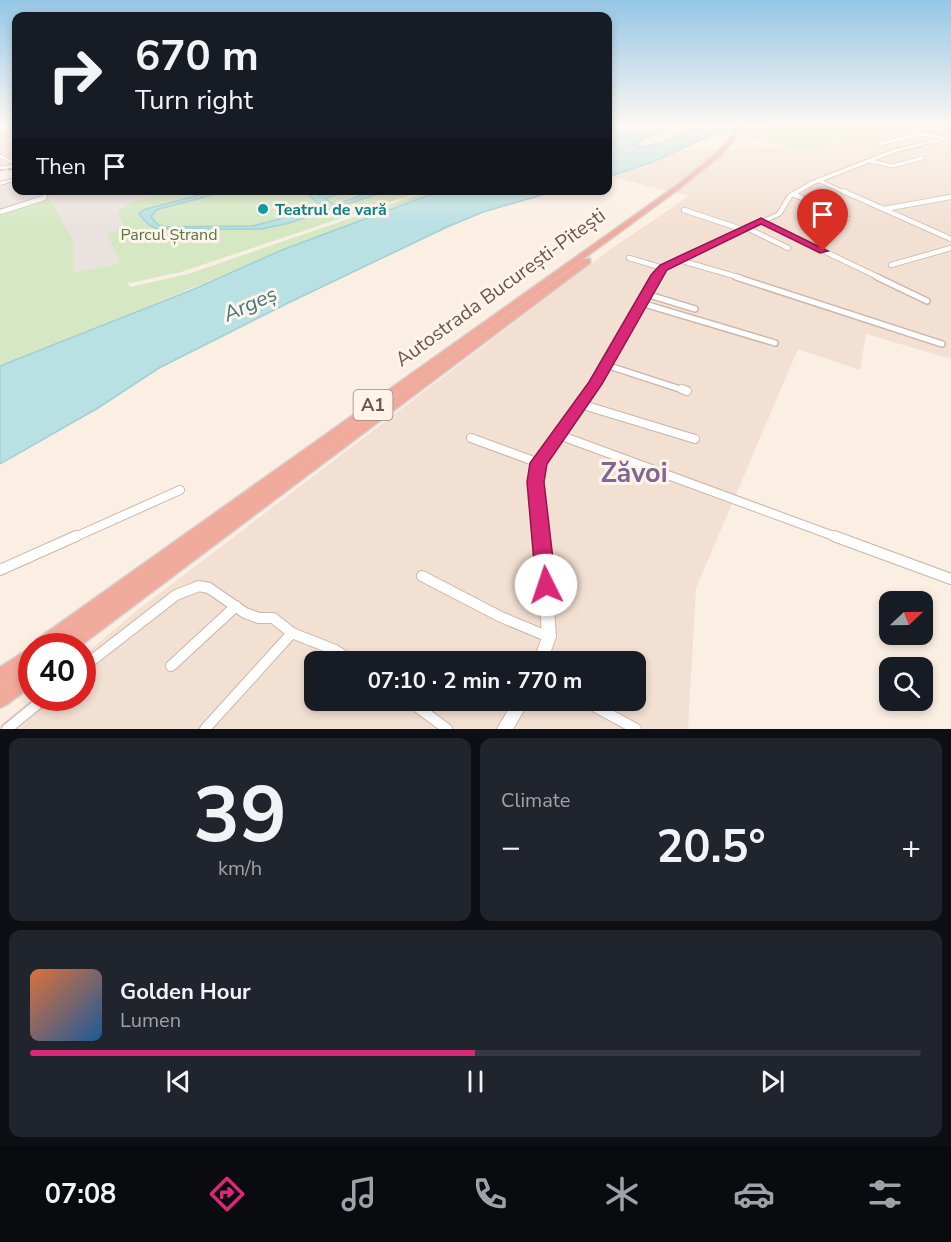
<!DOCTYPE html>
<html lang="en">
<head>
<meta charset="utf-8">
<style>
	body { margin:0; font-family:"Nunito Sans",sans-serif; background:#20242c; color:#f1f3f6; height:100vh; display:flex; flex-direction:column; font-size:22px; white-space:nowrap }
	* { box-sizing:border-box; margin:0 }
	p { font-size:20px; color:#9ea1a6 }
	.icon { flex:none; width:33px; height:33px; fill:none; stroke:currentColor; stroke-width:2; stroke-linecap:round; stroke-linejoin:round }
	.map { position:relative; height:729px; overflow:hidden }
	.details { display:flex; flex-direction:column; gap:9px; padding:9px; background:#0d0f14; flex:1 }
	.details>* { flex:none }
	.hud { position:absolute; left:12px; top:12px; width:600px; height:183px; border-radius:12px; box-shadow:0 3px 9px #0003; background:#171b24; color:#f1f3f6; overflow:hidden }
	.needle { width:39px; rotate:68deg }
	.tools { position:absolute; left:879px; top:591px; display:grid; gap:12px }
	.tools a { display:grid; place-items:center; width:54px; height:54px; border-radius:12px; background:#171b24; box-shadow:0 3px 9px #0003; font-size:30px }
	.speed { position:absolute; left:18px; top:633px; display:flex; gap:12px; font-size:30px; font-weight:700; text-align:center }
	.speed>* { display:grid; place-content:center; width:78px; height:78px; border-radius:50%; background:#171b24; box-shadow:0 3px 9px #0003; line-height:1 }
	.speed .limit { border:9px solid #d22; background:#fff; color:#111 }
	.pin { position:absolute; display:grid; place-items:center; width:51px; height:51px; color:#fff; margin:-62px -26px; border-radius:50% 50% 50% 0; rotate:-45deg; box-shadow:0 0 6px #0007 }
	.pin .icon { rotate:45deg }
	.me { position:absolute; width:66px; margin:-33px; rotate:356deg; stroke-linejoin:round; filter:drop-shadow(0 0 4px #0008) }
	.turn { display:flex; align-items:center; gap:21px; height:126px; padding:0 24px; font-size:27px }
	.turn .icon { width:78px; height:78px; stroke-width:2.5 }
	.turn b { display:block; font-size:42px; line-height:51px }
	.then { display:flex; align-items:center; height:57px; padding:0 24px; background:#0003; gap:12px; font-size:22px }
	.big { font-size:45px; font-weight:700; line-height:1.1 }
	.details .widget { flex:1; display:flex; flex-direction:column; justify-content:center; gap:9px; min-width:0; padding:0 21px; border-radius:12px; background:#20242c }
	.details .dial { align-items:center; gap:0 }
	.dial b { font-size:78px; line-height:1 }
	.song { display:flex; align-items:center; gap:18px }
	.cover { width:72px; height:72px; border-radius:9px; background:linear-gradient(135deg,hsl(20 70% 55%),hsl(210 70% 35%)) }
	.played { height:6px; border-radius:3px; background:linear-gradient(90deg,#db2777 50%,#363941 50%) }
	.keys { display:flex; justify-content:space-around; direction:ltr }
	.heat { display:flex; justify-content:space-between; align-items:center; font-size:33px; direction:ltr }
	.details .tiles { flex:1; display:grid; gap:9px; grid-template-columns:1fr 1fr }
	.widget:last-child { grid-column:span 2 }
	.trip { position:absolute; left:304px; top:651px; width:342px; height:60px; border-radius:12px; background:#171b24; box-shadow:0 3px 9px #0003; font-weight:700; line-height:60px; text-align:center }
	.tab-bar { display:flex; height:96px; justify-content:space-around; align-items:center; background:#090b0e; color:#9ea1a6 }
	.tab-bar .icon { width:42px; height:42px }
	.tab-bar .active { color:#db2777 }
	.tab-bar b { font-size:27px; color:#f1f3f6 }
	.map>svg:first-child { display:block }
	.residential { fill:#f2e0d2; fill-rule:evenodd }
	.industrial { fill:#eae2de }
	.green { fill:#d5e7c3 }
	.water { fill:#b9e0e3; stroke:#a0d0d4; stroke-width:1.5 }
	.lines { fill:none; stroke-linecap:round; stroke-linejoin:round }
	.street-far4-casing { stroke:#cbb6aa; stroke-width:4.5 }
	.street-far3-casing { stroke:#cbb6aa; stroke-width:6 }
	.street-far2-casing { stroke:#cbb6aa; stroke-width:8 }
	.street-far1-casing { stroke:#cbb6aa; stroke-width:10 }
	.street-casing { stroke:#cbb6aa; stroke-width:12 }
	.secondary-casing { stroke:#d0b8ab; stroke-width:2 }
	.primary-casing { stroke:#d7cfcd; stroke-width:2 }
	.highway-casing { stroke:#d7cfcd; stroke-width:3 }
	.street-far4 { stroke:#fff; stroke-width:3 }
	.street-far3 { stroke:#fff; stroke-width:4.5 }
	.street-far2 { stroke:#fff; stroke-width:5 }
	.street-far1 { stroke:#fff; stroke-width:8 }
	.street { stroke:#fff; stroke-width:10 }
	.secondary { fill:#fff; fill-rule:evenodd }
	.primary { fill:#f5cd9f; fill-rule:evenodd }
	.highway { fill:#f1ab9d; fill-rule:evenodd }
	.rail { stroke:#b1a3c3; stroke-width:1.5; stroke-dasharray:4.5 3; stroke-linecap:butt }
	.route { fill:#db2777; stroke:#8e194d; stroke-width:1.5 }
	.culture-dot { fill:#0f9aa8; stroke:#fef4e9; stroke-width:2 }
	.labels { text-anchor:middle; stroke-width:6; stroke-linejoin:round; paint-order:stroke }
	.far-culture-label { font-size:16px; font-weight:bold; fill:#0d838f; stroke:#fef4e9; text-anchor:start }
	.far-park-label { font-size:16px; fill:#577643; stroke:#fef4e9 }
	.shield { fill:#fef4e9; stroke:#9b857a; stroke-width:1.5 }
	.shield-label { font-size:18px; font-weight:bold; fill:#71554b }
	.street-label { font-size:20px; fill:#71554b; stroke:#fef4e9 }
	.water-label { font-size:21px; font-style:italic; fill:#43787c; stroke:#fef4e9 }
	.near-quarter-label { font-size:27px; font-weight:bold; fill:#806794; stroke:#fef4e9 }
</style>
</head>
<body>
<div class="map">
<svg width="951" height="729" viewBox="0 0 951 729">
	<rect width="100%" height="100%" fill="#fbefe3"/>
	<g class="residential">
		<path d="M0,126H16V167L0,169Z"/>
		<path d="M935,128L951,131V359L866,334L860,370L798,349L696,588L688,729H0V725L33,698H82L83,656L134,613L611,249L689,196L612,177L680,150L818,147L844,138L902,129ZM315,662H636V700H315Z"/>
	</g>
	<path class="industrial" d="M16,177V190L180,191L135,201L120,207L118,214L125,230L108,233L120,263L74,273L73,240L0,214V182Z"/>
	<g class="green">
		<path d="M797,126H951V131L935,128L902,129L844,138L818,147L796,148L718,132Z"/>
		<path d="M180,190L423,191L181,272L131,283L127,282L130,287L188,274L430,191H438C290,245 146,308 0,366V214L49,199L73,240L74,273L120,263L107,233L125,230L118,214L120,208L134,201Z"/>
	</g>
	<g class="water">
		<path d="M608,126H671L633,145C653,152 676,133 695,128C722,121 768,126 797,126L718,132L655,161L608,177Z"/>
		<path d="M218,190L274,191L263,193L222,192L156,210L151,217L158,225L166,227L253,226L323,207L304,191H313L320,196L339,191H350L325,198L334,205L369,193L365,191H387L289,223L262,229H157L149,225L139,214L143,210Z"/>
		<path d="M440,191H556L483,212L447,227L286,304L159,368L98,408L0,464V366L194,289L282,250Z"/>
	</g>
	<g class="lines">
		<g class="street-far4-casing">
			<g id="street-far4">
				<path d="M879,144L920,134L945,138"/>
				<path d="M0,156L16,164"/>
				<path d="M870,161L893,166L922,158"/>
				<path d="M0,168L16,166"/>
				<path d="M818,180L846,193"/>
				<path d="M45,193L46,190"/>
			</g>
		</g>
		<g class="street-far3-casing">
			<g id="street-far3">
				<path d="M843,191L951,239"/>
				<path d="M793,194L847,218"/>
				<path d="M884,209L951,197"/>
				<path d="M684,210L744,230"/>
				<path d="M0,212L44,198L46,191"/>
				<path d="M761,221L880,278"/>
				<path d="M747,228L788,248"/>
				<path d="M629,258L663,268"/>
				<path d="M679,260L741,278"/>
				<path d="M891,265L951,248"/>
			</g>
		</g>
		<g class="street-far2-casing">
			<g id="street-far2">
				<path d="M736,277L942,344"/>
				<path d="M877,277L927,301"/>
				<path d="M646,294L695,309"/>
				<path d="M641,303L775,343"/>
				<path d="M606,365L686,391"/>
			</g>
		</g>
		<g class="street-far1-casing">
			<g id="street-far1">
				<path d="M682,389L687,391"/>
				<path d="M580,404L695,439"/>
				<path d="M559,435L839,538"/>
				<path d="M471,438L539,463"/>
				<path d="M73,538L180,490"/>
			</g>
		</g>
		<g class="street-casing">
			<g id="street">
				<path d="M834,536L951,579"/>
				<path d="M0,570L76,536"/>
				<path d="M422,576L501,617L549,637"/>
				<path d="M171,666L236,606"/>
				<path d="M82,668L176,595L199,586L209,588L245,613L259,618H273L292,633L335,650L354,662"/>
				<path d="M408,700L447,729"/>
				<path d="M583,700L636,729"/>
				<path d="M7,729L45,698"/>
				<path d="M205,729L292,633"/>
			</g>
		</g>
		<g class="secondary-casing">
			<g id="secondary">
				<path d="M951,136V138L896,152L814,184L792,197L781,215L676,263L665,269L660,276L599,384L544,464L540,482L548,527L556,637L547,662H533L542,637L536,527L530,482L534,463L591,383L655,274L661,267L672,261L777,213L788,195L810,182L892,150Z"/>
				<path d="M16,178V180L0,185V182Z"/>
				<path d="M514,700H530L513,729H497Z"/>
			</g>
		</g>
		<g class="primary-casing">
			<g id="primary">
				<path d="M905,126H912L951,137V139Z"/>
				<path d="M16,134V136L0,139V137Z"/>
			</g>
		</g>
		<g class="highway-casing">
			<g id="highway">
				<path d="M741,126H746L721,155L680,188L224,522L584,259H590V263L80,646H59L60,643L55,646H34L36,640L676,186L717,153Z"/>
				<path d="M32,647V686L6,705L0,708V688L2,686L0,687V667Z"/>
			</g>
		</g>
		<use href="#street-far4" class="street-far4"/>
		<use href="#street-far3" class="street-far3"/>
		<use href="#street-far2" class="street-far2"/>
		<use href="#street-far1" class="street-far1"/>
		<use href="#street" class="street"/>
		<use href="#secondary" class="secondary"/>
		<use href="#primary" class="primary"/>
		<use href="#highway" class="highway"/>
		<path class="rail" d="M0,170L16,169"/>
	</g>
	<linearGradient id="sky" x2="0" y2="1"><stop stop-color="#95c6e6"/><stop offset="0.55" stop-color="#fdf8f2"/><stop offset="1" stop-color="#fdf8f2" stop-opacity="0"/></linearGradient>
	<rect width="951" height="228" fill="url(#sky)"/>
	<path class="route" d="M761,218L828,251L820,253L761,224L667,270L602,384L547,464L544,482L556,585L553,592L546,594L539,592L536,585L527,482L530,463L589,382L651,275L660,265Z"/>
	<circle class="culture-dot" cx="263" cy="209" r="6"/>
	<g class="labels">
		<g class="far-culture-label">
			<text x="275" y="215">Teatrul de vară</text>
		</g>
		<g class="far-park-label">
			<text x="169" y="240">Parcul Ștrand</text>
		</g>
		<rect class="shield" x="353.5" y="390" width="39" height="30" rx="4.5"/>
		<g class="shield-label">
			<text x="373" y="411">A1</text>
		</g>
		<g class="street-label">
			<text transform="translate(500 287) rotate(-36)" y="7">Autostrada București-Pitești</text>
		</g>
		<g class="water-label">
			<text transform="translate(250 304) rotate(-24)" y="7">Argeș</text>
		</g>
		<g class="near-quarter-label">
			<text x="634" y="482">Zăvoi</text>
		</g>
	</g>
</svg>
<div class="tools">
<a><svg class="needle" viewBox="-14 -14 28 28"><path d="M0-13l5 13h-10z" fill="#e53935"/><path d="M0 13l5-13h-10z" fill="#9ea1a6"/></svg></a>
<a><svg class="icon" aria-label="search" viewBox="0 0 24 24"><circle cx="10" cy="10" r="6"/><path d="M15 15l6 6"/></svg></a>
</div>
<div class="speed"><div class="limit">40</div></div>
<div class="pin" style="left:823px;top:251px;background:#d93025"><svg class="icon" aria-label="arrive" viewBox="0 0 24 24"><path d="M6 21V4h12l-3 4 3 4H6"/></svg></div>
<svg class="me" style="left:546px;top:585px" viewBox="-20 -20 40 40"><circle r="19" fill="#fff"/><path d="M0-13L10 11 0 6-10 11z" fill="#db2777"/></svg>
<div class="trip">07:10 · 2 min · 770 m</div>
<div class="hud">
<div class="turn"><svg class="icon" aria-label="right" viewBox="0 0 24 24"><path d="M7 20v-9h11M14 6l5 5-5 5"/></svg><div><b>670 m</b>Turn right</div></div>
<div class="then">Then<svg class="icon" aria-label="arrive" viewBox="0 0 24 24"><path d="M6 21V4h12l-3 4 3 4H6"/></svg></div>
</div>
</div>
<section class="details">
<div class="tiles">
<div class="widget dial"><b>39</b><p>km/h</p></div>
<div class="widget"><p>Climate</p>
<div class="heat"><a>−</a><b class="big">20.5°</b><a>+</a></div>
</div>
<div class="widget">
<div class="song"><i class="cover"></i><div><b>Golden Hour</b><p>Lumen</p></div></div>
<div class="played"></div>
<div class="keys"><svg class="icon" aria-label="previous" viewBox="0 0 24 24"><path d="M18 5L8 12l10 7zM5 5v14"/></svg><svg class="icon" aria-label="pause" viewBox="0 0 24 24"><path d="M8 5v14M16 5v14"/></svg><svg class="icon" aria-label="next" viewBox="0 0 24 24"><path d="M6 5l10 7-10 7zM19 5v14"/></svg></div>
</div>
</div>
</section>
<nav class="tab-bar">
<b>07:08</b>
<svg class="icon active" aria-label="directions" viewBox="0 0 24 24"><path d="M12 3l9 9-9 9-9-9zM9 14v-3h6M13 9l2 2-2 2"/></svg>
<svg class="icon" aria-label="music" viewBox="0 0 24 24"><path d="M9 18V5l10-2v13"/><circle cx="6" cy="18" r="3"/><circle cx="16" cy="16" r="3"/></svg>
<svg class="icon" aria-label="phone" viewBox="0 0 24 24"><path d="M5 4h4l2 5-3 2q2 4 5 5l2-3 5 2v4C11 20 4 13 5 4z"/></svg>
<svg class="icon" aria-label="climate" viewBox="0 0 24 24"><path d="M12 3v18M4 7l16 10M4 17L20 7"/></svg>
<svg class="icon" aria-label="car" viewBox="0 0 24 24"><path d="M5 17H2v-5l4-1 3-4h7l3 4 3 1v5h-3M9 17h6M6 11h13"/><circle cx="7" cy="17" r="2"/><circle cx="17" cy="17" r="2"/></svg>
<svg class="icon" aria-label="filters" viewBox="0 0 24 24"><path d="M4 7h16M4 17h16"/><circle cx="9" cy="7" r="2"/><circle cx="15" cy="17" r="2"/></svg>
</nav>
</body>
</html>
